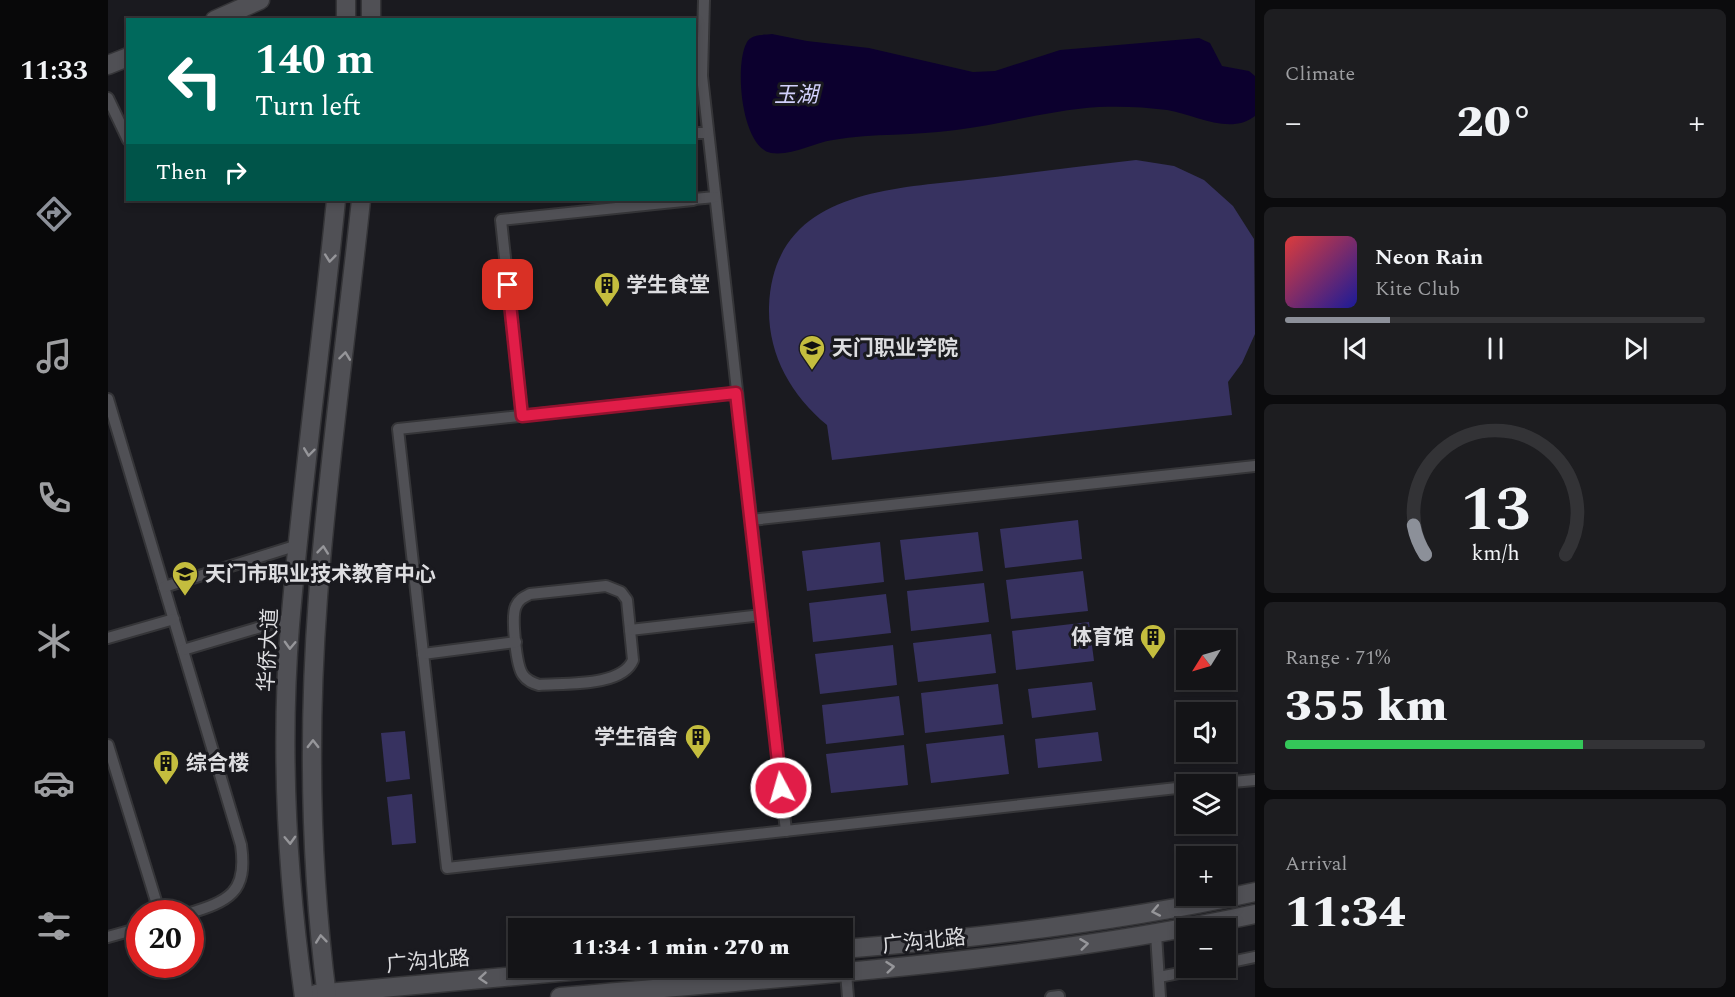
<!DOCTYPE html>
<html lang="en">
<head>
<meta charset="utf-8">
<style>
	body { margin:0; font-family:Spectral,"Noto Sans SC",serif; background:#1d1d20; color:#f1f3f6; height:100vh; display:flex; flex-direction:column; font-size:22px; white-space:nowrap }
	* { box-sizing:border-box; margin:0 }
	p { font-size:20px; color:#9d9ea1 }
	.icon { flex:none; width:33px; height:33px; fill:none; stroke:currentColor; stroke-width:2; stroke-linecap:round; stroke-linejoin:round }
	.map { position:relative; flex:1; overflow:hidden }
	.sheet { display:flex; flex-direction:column; gap:9px; padding:9px; background:#0b0b0d; width:480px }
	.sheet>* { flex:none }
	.guide { position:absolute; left:18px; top:18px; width:570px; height:183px; border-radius:0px; box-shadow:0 3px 9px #0003,0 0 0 2px #333336; background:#00695c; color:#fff; overflow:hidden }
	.needle { width:39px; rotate:233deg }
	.tools { position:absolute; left:1068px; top:630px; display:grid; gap:12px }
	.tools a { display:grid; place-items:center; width:60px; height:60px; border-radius:0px; background:#141417; box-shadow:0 3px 9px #0003,0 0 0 2px #333336; font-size:30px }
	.speed { position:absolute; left:18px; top:900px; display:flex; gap:12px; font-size:30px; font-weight:700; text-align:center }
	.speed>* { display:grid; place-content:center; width:78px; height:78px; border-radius:50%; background:#141417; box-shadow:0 3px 9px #0003,0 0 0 2px #333336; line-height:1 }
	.speed .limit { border:9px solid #d22; background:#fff; color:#111 }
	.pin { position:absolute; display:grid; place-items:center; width:51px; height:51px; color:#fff; margin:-26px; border-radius:12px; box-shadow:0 3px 9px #0006 }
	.me { position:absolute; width:66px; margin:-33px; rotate:354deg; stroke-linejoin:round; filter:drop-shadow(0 0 4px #0008) }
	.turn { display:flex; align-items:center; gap:21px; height:126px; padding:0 30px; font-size:27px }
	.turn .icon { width:78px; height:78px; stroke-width:2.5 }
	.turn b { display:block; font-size:42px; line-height:51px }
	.then { display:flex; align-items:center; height:57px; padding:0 30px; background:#0003; gap:12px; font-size:22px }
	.big { font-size:45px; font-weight:800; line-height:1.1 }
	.sheet .widget { flex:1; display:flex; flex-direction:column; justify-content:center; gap:9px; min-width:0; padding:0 21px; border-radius:9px; background:#1d1d20 }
	.sheet .dial { align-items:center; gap:0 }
	.dial svg { height:156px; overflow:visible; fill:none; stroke:#333336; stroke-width:7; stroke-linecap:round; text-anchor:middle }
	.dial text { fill:#f1f3f6; stroke:none }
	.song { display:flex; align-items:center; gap:18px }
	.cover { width:72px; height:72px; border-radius:9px; background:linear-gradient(135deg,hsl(0 70% 55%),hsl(240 70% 35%)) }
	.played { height:6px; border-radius:3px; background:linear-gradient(90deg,#8c9099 25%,#333336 25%) }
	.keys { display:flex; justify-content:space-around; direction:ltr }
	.heat { display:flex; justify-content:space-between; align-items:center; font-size:33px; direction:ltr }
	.charge { height:9px; border-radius:4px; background:linear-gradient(90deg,#34c759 71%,#333336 0) }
	.trip { position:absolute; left:400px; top:918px; width:345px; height:60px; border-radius:0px; background:#141417; box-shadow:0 3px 9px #0003,0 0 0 2px #333336; font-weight:800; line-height:60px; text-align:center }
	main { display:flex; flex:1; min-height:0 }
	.tabs { display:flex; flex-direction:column; width:108px; justify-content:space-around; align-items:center; background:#080809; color:#9d9ea1 }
	.tabs .icon { width:42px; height:42px }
	.tabs .active { color:#8c9099 }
	.tabs b { font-size:27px; color:#f1f3f6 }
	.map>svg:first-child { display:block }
	.green { fill:#373260 }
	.water { fill:#0c002e }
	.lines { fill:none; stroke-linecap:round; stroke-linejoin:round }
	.lane-casing { stroke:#353538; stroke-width:14 }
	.street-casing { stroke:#353538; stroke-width:21 }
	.lane { stroke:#505055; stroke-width:10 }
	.street { stroke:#505055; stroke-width:18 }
	.oneway { stroke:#96969a }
	.route-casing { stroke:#92132f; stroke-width:15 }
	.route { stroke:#e11d48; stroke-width:10 }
	.labels { text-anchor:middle; stroke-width:6; stroke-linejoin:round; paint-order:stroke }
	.poi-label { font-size:21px; font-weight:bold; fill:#dddde0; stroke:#1a1a1f; text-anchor:start }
	.street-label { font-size:21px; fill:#dddde0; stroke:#1a1a1f }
	.water-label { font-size:22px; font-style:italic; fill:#d2d1fc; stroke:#1a1a1f }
</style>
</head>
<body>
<main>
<nav class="tabs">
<b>11:33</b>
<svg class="icon active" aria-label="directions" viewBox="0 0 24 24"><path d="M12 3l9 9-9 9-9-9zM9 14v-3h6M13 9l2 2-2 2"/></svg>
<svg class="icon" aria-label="music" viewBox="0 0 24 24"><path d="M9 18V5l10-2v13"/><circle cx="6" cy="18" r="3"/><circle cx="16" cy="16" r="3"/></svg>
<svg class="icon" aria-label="phone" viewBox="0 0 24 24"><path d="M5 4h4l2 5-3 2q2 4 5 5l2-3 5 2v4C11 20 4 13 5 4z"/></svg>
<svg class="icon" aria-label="climate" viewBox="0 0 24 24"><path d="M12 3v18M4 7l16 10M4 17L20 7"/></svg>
<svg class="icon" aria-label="car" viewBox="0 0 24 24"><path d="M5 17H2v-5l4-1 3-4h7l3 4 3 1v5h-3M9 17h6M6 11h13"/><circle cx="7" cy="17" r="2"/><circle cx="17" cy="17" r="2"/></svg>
<svg class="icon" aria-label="filters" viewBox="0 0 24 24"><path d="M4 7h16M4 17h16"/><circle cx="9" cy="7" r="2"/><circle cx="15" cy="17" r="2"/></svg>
</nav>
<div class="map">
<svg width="1147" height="997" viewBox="0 0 1147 997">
	<rect width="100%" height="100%" fill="#1a1a1f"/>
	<g class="green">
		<path d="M1028,160L1066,166L1096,180L1125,206L1146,239L1147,334L1134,363L1120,382L1124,415L724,460L719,425C683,395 660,355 661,307C665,190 783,189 869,179C922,173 975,166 1028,160Z"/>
		<path d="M970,520L974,559L897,568L892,529Z"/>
		<path d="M870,532L875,571L797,580L792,540Z"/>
		<path d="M772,542L776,582L699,591L694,551Z"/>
		<path d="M975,571L980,611L903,619L898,580Z"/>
		<path d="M876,583L881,622L803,631L799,591Z"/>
		<path d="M778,594L783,633L705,642L701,603Z"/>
		<path d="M981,622L986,661L908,670L904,631Z"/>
		<path d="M883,634L888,673L810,682L805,643Z"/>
		<path d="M785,645L789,685L712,694L707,654Z"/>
		<path d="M984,682L988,710L924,718L920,689Z"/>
		<path d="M890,684L895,724L817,733L813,693Z"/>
		<path d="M791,696L796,735L718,744L714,705Z"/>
		<path d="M297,731L302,779L278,782L273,733Z"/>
		<path d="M990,732L994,761L930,768L927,739Z"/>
		<path d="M896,735L901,774L823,783L818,744Z"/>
		<path d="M796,745L800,785L723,793L718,754Z"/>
		<path d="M304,794L308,843L284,845L279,797Z"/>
	</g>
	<path class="water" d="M664,34L699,41L761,48L865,72L887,71L952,50L1091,38L1102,43L1114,66L1141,71L1147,76V116C1122,136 1086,114 1059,110C1037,107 1014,106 991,107C942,110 896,124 848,130C807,136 765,133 725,140C705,143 684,156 663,153C633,147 626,64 639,42C643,34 656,35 664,34Z"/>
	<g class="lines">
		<g class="lane-casing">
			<g id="lane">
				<path d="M596,0L594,76L678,831"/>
				<path d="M0,98L20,140"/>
				<path d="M586,133H600"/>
				<path d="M586,199L607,197"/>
				<path d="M628,393L290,429L339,868L1078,787"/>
				<path d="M0,399L133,845C140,893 121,901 79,914"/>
				<path d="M414,416L393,220L585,200"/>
				<path d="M643,520L1147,466"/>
				<path d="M498,586L513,592L519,600L525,660C514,687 457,683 431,685C425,683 419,681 415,675C408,666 403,616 408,606C411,599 416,597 422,594Z"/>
				<path d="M56,587L190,545"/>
				<path d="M522,630L654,615"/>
				<path d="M0,638L66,619"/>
				<path d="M75,650L183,618"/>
				<path d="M315,654L408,642"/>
				<path d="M0,745L52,914"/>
				<path d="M1103,784L1147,780"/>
				<path d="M1048,934L1052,997"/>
				<path d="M0,937L32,928"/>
				<path d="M736,949L740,997"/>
				<path d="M1118,963L1147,957"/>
				<path d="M1051,977L1097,968"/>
				<path d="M943,997L951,996"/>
			</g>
		</g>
		<g class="street-casing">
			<g id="street">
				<path d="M107,20L152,0"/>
				<path d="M238,20V0"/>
				<path d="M263,20V0"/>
				<path d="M0,65L20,57"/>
				<path d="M735,949C873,938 1012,922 1147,892"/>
				<path d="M208,994L496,968"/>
				<path d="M196,997C179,875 172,748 182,625C194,483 214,341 228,200"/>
				<path d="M219,997C202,865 200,730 210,597C220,465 239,332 253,200"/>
				<path d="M452,997C684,976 919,963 1147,914"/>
			</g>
		</g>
		<use href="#lane" class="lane"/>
		<use href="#street" class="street"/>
	</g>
	<defs><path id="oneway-chevron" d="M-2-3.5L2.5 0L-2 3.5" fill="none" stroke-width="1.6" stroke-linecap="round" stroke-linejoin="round" transform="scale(1.5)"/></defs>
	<g class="oneway">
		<use href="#oneway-chevron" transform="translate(222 258) rotate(96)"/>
		<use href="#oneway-chevron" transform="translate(237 356) rotate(-83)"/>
		<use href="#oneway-chevron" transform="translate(201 452) rotate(97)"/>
		<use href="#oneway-chevron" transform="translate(215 550) rotate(-84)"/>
		<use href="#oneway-chevron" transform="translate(182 645) rotate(92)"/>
		<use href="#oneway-chevron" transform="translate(205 744) rotate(-90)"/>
		<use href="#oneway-chevron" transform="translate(182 840) rotate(88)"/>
		<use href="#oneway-chevron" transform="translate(1048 911) rotate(169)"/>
		<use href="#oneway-chevron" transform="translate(213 939) rotate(-96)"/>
		<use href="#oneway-chevron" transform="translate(976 944) rotate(-7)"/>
		<use href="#oneway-chevron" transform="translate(782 967) rotate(-6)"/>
		<use href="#oneway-chevron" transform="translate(375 978) rotate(175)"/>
	</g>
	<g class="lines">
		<g class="route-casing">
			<path id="route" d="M400,285L414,416L628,393L673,788"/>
		</g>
		<use href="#route" class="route"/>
	</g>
	<defs>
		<g id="building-pin" transform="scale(1.35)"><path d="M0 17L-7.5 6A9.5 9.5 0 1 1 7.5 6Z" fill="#c4bd3e" stroke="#1a1a1f"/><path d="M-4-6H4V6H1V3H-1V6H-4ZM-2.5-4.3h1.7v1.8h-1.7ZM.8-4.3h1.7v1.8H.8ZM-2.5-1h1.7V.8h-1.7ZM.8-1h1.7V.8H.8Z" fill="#111"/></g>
		<g id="university-pin" transform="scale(1.35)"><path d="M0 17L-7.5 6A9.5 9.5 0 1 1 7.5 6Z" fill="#c4bd3e" stroke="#1a1a1f"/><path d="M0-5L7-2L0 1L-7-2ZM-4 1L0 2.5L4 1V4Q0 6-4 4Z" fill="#111"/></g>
		<g id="school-pin" transform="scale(1.35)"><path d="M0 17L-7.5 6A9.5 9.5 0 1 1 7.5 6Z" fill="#c4bd3e" stroke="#1a1a1f"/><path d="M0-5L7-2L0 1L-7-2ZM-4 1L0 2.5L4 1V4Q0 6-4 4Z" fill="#111"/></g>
	</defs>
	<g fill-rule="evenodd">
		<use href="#building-pin" x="499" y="285"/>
		<use href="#university-pin" x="704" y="348"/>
		<use href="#school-pin" x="77" y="574"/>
		<use href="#building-pin" x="1045" y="637"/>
		<use href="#building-pin" x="590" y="737"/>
		<use href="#building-pin" x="58" y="763"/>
	</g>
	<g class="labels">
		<g class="poi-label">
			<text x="518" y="292">学生食堂</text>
			<text x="724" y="355">天门职业学院</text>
			<text x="97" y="581">天门市职业技术教育中心</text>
			<text x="1026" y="644" text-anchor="end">体育馆</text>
			<text x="570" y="744" text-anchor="end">学生宿舍</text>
			<text x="78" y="770">综合楼</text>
		</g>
		<g class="street-label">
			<text transform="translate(160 650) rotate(-87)" y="7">华侨大道</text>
			<text transform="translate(816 941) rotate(-6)" y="7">广沟北路</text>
			<text transform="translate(320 961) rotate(-5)" y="7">广沟北路</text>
		</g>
		<g class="water-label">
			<text x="688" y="102">玉湖</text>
		</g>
	</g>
</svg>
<div class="tools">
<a><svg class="needle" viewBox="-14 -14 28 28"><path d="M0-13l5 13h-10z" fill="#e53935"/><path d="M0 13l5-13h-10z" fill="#9d9ea1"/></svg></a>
<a><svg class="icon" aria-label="sound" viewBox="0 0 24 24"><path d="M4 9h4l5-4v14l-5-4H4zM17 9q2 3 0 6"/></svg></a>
<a><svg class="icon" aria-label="layers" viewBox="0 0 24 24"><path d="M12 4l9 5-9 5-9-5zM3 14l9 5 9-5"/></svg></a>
<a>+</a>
<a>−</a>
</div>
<div class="speed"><div class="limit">20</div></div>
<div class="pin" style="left:400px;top:285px;background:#d93025"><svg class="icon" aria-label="arrive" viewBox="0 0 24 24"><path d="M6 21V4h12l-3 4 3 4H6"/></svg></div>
<svg class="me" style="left:673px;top:788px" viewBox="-20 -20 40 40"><circle r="17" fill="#e11d48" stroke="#fff" stroke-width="3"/><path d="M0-11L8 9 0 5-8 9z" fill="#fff"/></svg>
<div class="trip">11:34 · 1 min · 270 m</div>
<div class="guide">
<div class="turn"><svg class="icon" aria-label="left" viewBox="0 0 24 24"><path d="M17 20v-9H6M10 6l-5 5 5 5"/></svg><div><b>140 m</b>Turn left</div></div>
<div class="then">Then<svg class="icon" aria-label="right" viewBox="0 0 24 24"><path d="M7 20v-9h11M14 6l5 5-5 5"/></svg></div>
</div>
</div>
<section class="sheet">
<div class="widget"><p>Climate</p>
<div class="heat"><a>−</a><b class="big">20°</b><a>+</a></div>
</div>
<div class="widget">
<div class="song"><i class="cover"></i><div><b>Neon Rain</b><p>Kite Club</p></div></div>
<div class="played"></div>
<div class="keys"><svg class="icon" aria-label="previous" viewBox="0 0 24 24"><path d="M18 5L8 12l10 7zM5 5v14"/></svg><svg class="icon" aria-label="pause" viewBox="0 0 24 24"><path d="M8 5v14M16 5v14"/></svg><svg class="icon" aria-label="next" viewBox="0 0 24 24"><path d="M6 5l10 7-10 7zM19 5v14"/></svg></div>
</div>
<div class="widget dial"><svg viewBox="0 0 100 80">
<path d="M14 69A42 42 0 1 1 86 69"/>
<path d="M14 69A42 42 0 0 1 8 54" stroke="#8c9099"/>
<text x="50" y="56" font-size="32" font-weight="700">13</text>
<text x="50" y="72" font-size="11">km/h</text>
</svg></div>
<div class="widget"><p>Range · 71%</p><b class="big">355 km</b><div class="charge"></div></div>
<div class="widget"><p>Arrival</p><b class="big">11:34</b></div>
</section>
</main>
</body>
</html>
